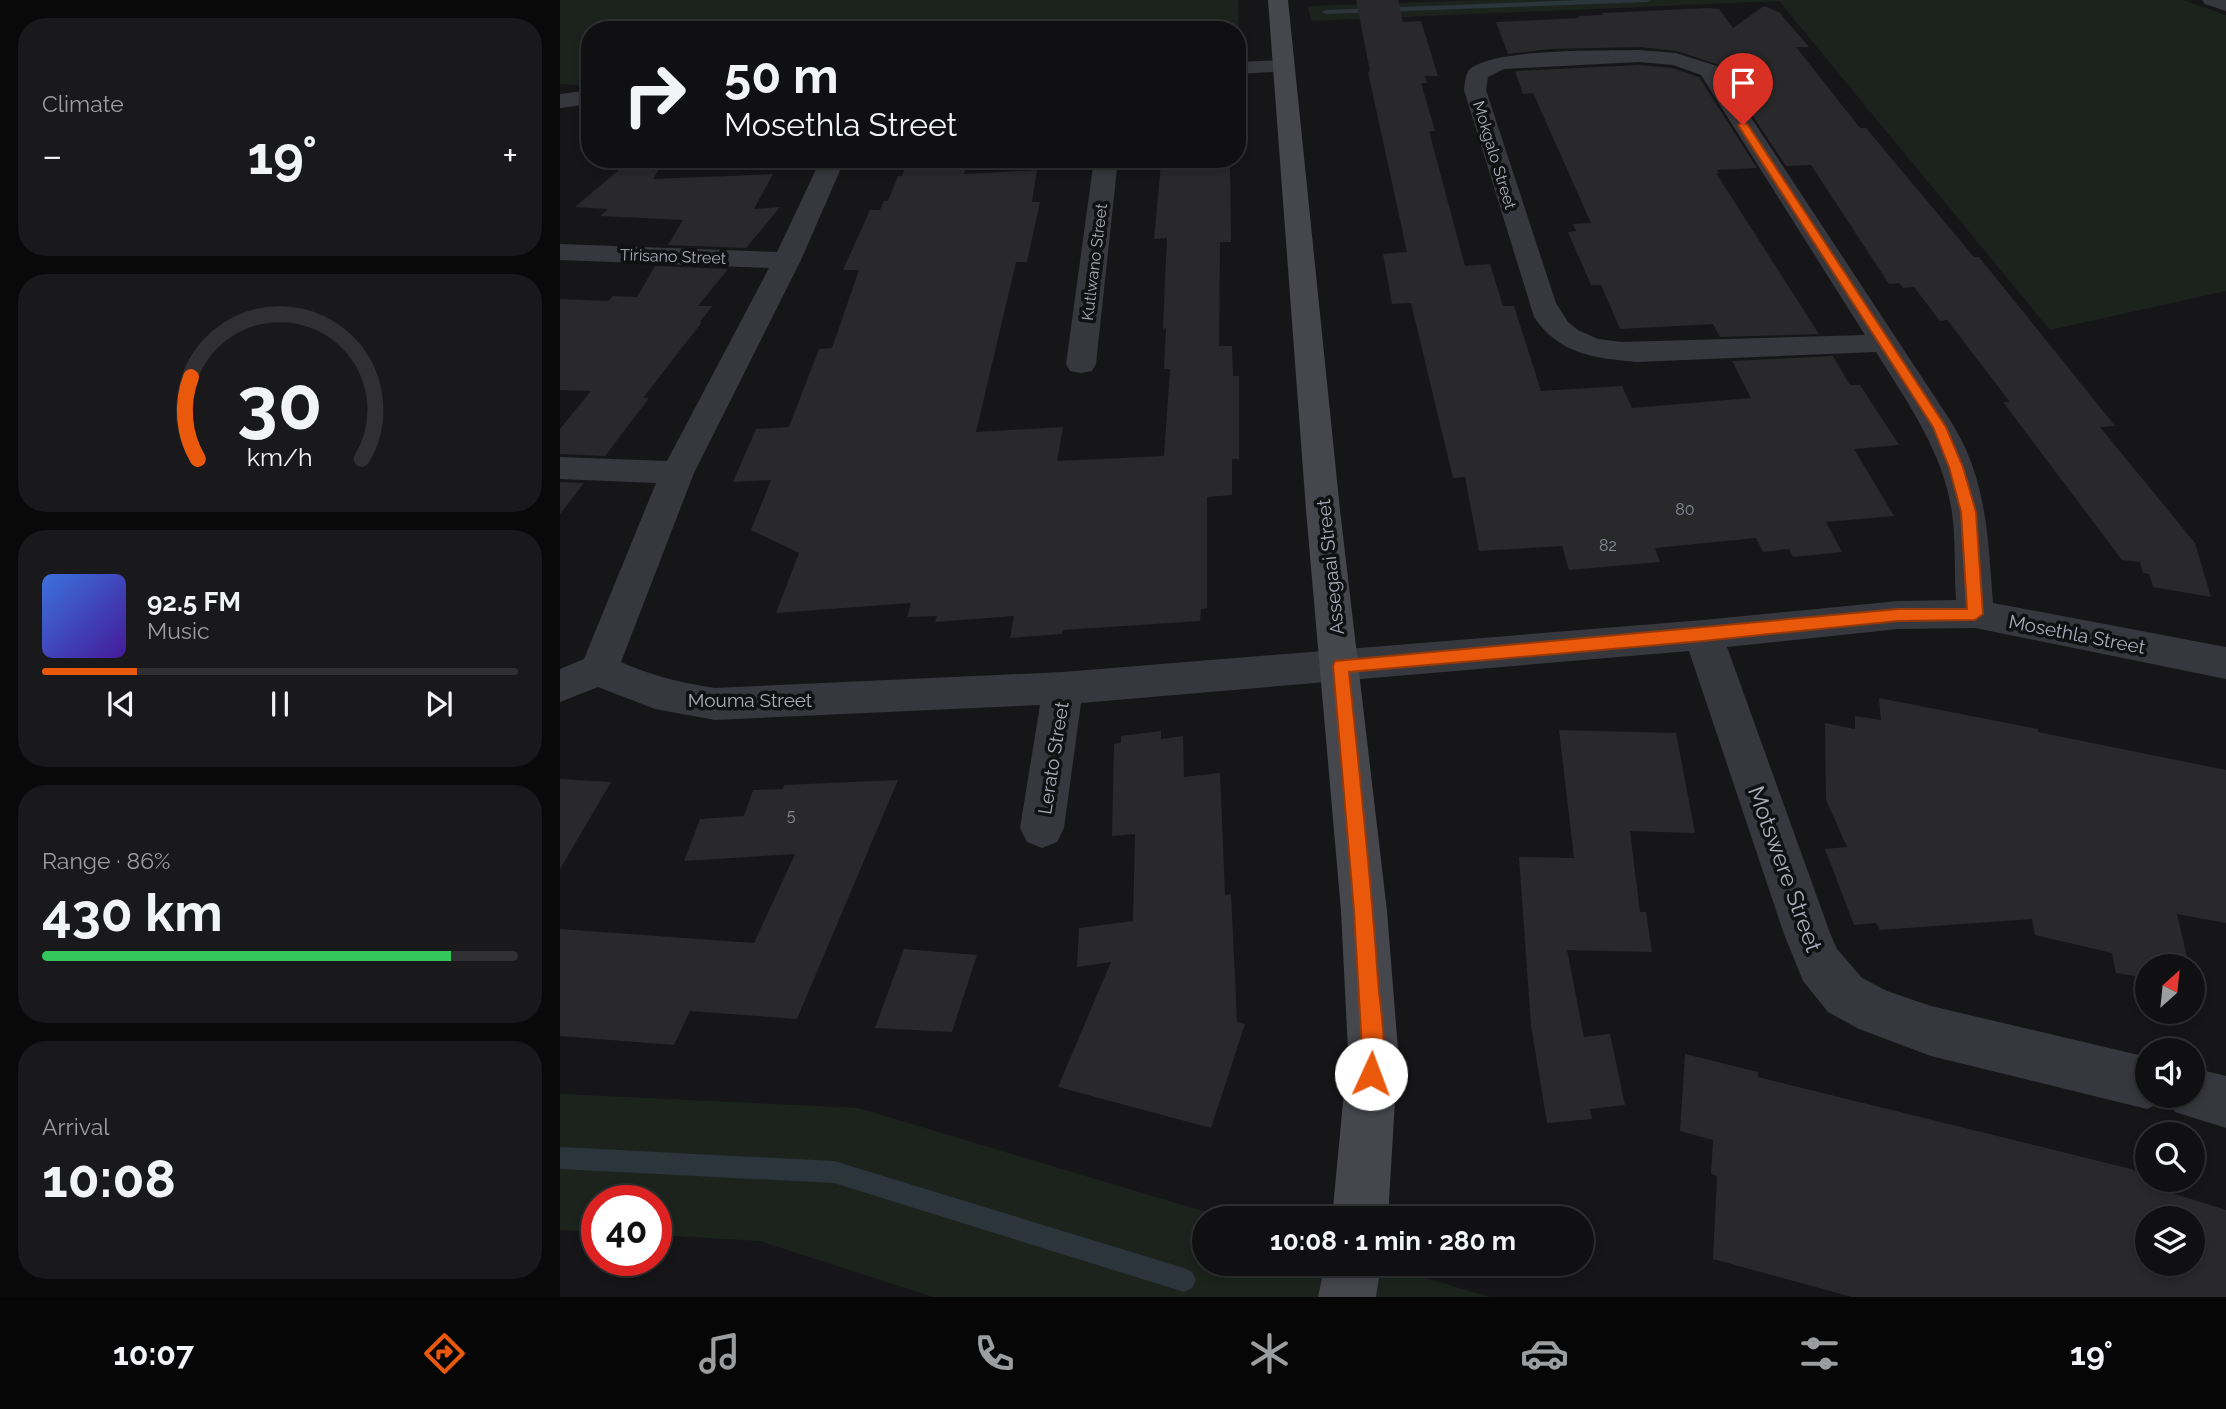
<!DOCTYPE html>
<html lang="en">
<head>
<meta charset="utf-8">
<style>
	body { margin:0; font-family:Raleway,sans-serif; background:#19191b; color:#f1f3f6; height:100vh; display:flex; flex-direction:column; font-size:26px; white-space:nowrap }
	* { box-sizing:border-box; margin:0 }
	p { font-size:23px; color:#9c9d9f }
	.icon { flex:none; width:38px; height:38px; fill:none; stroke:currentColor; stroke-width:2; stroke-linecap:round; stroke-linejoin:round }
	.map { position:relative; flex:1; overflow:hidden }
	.panel { display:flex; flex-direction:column; gap:18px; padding:18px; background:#09090a; width:560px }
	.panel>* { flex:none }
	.guide { position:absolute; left:21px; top:21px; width:665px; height:147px; border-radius:28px; box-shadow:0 4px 10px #0003,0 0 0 2px #303032; background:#101012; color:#f1f3f6; overflow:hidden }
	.needle { width:46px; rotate:27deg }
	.fabs { position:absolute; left:1575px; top:954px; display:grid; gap:14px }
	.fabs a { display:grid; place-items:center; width:70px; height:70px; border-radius:50%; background:#101012; box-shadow:0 4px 10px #0003,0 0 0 2px #303032; font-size:35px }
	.speed { position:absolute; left:21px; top:1185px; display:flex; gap:14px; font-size:35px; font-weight:700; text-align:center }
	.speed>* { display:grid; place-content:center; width:91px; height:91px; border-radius:50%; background:#101012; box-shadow:0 4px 10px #0003,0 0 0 2px #303032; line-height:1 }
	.speed .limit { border:10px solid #d22; background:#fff; color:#111 }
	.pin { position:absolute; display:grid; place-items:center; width:60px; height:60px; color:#fff; margin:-72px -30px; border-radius:50% 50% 50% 0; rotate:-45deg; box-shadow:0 0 7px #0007 }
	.pin .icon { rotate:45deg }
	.me { position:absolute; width:77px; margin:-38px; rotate:2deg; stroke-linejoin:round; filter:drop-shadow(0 0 5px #0008) }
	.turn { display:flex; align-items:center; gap:24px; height:147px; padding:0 28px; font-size:32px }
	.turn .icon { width:91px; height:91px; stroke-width:2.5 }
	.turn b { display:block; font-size:49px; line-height:60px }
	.big { font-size:52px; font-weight:700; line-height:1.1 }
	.panel .tile { flex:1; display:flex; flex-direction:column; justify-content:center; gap:10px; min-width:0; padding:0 24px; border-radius:28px; background:#19191b }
	.panel .dial { align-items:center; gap:0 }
	.dial svg { height:182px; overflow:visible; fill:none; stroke:#303032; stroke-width:7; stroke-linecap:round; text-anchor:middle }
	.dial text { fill:#f1f3f6; stroke:none }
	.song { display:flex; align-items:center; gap:21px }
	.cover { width:84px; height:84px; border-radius:10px; background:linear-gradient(135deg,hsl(220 70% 55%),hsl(260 70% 35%)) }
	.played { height:7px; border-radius:4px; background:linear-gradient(90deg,#ea580c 20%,#303032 20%) }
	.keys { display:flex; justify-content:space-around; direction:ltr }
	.heat { display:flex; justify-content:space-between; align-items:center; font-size:38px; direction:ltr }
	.charge { height:10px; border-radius:5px; background:linear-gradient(90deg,#34c759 86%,#303032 0) }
	.trip { position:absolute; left:632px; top:1206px; width:402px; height:70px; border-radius:35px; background:#101012; box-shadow:0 4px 10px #0003,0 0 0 2px #303032; font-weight:700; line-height:70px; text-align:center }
	.tab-bar { display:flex; height:112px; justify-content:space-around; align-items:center; background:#060607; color:#9c9d9f }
	.tab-bar .icon { width:49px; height:49px }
	.tab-bar .current { color:#ea580c }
	.tab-bar b { font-size:32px; color:#f1f3f6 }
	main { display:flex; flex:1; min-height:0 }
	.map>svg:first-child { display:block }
	.green { fill:#1c231d }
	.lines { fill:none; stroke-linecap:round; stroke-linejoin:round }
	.stream { fill:#2c353c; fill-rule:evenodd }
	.building { fill:#29292c; fill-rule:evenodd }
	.street { fill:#37383d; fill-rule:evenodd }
	.secondary { fill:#45474d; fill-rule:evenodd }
	.route { fill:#ea580c; stroke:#983908; stroke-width:2 }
	.labels { text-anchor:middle; stroke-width:7; stroke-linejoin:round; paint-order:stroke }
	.far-street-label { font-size:16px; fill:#a8adb8; stroke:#111113 }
	.number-label { font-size:16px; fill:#888b94 }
	.street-label { font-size:19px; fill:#a8adb8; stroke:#111113 }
	.near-street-label { font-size:23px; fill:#a8adb8; stroke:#111113 }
</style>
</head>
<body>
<main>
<section class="panel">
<div class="tile"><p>Climate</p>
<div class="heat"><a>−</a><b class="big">19°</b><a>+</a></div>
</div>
<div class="tile dial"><svg viewBox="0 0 100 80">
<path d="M14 69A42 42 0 1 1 86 69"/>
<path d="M14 69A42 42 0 0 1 11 33" stroke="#ea580c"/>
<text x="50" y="56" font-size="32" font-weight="700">30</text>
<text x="50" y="72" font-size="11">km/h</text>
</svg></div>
<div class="tile">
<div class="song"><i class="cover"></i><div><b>92.5 FM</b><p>Music</p></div></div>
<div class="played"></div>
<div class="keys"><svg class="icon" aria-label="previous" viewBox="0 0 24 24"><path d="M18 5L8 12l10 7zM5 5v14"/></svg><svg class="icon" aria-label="pause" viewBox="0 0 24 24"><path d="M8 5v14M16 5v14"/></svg><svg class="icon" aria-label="next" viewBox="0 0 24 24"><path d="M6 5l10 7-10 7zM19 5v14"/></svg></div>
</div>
<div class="tile"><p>Range · 86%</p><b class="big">430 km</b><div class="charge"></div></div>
<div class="tile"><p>Arrival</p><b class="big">10:08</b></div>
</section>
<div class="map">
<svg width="1666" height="1297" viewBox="0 0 1666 1297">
	<rect width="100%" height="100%" fill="#161618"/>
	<g class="green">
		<path d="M0,0H678L679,38L677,30H30V86L0,84Z"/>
		<path d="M923,0H1623L1666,15V291L1490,330L1219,1L751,21L748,6Z"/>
		<path d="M0,1094L298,1108L666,1218H644V1264H818L930,1297H373L200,1241L96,1235V1200H37V1232L0,1230Z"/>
	</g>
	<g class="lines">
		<g class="stream">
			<path d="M1022,0H1091L1087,2L766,14L762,12L766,10Z"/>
			<path d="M0,1147L274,1161L624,1268L632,1272L636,1280L632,1288L624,1292L274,1183L0,1169Z"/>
		</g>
	</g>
	<g class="building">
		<path d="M796,0H838L843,22L861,21L878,76H865L867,83H861L875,131H869L905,266L930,264L943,306H954L981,391L1062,386L1072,408L1191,398L1172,361L1273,356L1290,385H1300L1339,445L1294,449L1334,516L1266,522L1282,552L1233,557L1229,549L1203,552L1196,538L1095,548L1100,562L1009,570L1002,546L919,551L905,477L893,478L851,303L832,304L823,254L847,252L808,72L810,71Z"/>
		<path d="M1204,6L1219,12L1249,47H1236L1300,128H1306L1414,257H1419L1555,426L1540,427L1635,543L1651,597L1593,587L1589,574L1583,573L1580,562L1562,560L1443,402H1450L1387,320L1380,321L1354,287L1343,288L1339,283L1329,284L1251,165L1226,166L1159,65L1117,51L1079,47L990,49L948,54L936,22L1019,18L1018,16L1043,15L1042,13L1148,8L1159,9L1173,28Z"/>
		<path d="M1079,65L1112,68L1139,77L1197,168L1157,170L1159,173H1156L1259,334L1160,337L1153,324L1060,329L1041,285H1031L1008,232L1016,231L1013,224L1031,223L973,93L963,94L955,71Z"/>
		<path d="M72,159H105L93,179L213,174L194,209L220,207L186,248L108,245L123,220L40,216L48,209L15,207Z"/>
		<path d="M348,159H409L404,174L477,170L472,202H480L467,262H456L416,432L503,427L497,461L604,456L610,369H604L606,328L603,329L607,238L594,239L601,164L670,161L671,242H660L659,346H672L673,376H679V459H672V495L647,497V608L641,609L640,621L503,630L502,634L450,638L454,616L375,622L377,616L347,617L351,603L216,613L239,553L191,530L211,480L173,482L196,429L229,427L259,349L272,348L299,270H283L310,210H320L324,201H328L338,176H342Z"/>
		<path d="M95,266L168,269L138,306H152L140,322H142L83,398H89L45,456L0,454V429L31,391L0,390V299L48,301L53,296L77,297Z"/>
		<path d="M0,482L24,483L0,514Z"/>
		<path d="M1319,698L1478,729V732L1666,770V923L1617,914L1629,966H1587V978L1556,973L1552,953L1475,935L1472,919L1320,930L1316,923L1294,925L1265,849L1287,847L1266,800L1265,723L1295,729V716L1321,720Z"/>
		<path d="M999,730L1116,733L1135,833L1070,831L1080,912H1086L1092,952L1007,950L1024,1037L1050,1034L1065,1105L1030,1109L1032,1119L987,1123L971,1025L959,857L1014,858Z"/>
		<path d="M601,731V739L623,736L624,777L660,773L665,895L671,894L677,1022L685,1024L651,1128L498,1087L551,962L517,967L519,928L573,921L575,834L552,836L554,744L561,743V736Z"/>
		<path d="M0,779L51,782L0,869Z"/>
		<path d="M338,780L237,1019L130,1011L114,1045L0,1036V929L194,943L235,854L124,861L140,819L184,816L193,790L223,789L224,785Z"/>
		<path d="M344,949L417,955L392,1032L315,1028Z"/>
		<path d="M1125,1054L1198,1072V1077L1587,1173V1180H1597L1599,1189L1666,1210V1297H1292L1153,1259L1157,1176L1151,1174L1153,1140L1120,1131ZM1587,1218H1633V1264H1587Z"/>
	</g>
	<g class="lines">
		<g class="street">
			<path d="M1642,0H1666V11L1645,4Z"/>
			<path d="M1079,50L1116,53L1157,66L1390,420C1427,477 1428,538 1433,603L1666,647V679L1415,628L1338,629L1167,647L1270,933L1277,949L1302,978L1327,991L1371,1006L1587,1057V1096H1607L1605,1101L1587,1109L1371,1056L1299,1029L1268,1012L1243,981L1224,934L1129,651L521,703L504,828L497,842L482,848L467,842L460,828L480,705L155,720L95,709L38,687L0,702V669L24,659L96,483L0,479V457L107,461L209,268L0,260V244L217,252L261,159H285L241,260L134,473L61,662C92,676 122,683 155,688L503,672L1143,620L1338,601L1396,600C1394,571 1396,541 1392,513C1384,453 1347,402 1316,352L1077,362C1035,358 1000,355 974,317L904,90C905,84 905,74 910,69C935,48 1043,51 1079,50ZM1079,62L1113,65L1141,75L1305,335L1062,342L1038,339L1018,330L1008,322L996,303L926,90L928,77L944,69Z"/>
			<path d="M723,60L731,61L734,66L731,71L677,74V62Z"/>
			<path d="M30,90V104L0,108V94Z"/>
			<path d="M534,159H558L536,364L532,371L521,373L510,371L506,364Z"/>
			<path d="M1633,1068L1666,1076V1128L1615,1112L1608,1096H1633Z"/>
		</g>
		<g class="secondary">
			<path d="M708,0H728L780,510L827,911L838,1050L828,1218H772L788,1050L781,911L746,510Z"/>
			<path d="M765,1264H821L816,1297H758Z"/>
		</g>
	</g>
	<path class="route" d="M1183,122L1188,125L1386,427L1403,467L1416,512L1423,614L1415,620L1338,621L1143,641L789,672C800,775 811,877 818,980C820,1011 830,1052 818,1081L811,1084L804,1081L800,1074L802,1050L794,911L773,666L775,661L1338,609H1407L1401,512L1389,467L1373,427L1178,125Z"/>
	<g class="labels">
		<g class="far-street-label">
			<text transform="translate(935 155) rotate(73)" y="6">Mokgalo Street</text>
			<text transform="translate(113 256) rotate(2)" y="6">Tirisano Street</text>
			<text transform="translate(534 262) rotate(-83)" y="6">Kutlwano Street</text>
		</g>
		<g class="number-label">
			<text x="1125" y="515">80</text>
			<text x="1048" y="551">82</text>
			<text x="231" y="821">5</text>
		</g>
		<g class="street-label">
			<text transform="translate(770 567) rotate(-96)" y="7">Assegaai Street</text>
			<text transform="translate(1517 634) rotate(11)" y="7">Mosethla Street</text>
			<text x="190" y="707">Mouma Street</text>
			<text transform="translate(493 758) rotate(-81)" y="7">Lerato Street</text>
		</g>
		<g class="near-street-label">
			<text transform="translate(1225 869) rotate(70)" y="8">Motswere Street</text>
		</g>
	</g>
</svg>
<div class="fabs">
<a><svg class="needle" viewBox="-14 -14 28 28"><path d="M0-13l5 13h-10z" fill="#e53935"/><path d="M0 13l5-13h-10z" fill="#9c9d9f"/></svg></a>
<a><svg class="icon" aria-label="sound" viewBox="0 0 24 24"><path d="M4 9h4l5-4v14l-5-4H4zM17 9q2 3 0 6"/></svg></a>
<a><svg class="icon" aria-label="search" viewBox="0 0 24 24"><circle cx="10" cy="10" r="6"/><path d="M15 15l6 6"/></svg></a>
<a><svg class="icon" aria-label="layers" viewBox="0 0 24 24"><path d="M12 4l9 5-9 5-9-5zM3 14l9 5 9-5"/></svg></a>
</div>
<div class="speed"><div class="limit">40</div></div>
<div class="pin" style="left:1183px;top:125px;background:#d93025"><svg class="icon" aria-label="arrive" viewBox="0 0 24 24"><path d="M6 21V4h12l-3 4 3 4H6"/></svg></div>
<svg class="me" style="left:811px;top:1074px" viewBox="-20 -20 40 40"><circle r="19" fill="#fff"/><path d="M0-13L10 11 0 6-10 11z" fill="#ea580c"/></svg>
<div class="trip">10:08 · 1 min · 280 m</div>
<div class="guide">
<div class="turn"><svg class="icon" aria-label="right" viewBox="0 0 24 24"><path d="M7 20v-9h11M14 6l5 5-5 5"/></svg><div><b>50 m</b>Mosethla Street</div></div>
</div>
</div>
</main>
<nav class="tab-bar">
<b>10:07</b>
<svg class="icon current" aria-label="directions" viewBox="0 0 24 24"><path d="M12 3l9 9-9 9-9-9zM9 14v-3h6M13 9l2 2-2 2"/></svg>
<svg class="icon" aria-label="music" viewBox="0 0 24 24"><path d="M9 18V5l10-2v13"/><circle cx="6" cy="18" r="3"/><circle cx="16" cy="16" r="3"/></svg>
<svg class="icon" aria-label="phone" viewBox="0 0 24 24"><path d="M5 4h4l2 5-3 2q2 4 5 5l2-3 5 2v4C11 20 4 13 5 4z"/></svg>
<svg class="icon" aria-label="climate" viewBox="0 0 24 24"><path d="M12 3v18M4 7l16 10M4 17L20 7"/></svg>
<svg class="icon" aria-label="car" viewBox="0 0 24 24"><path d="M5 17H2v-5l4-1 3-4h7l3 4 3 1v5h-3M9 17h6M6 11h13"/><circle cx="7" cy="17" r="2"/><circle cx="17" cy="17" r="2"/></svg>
<svg class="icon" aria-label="filters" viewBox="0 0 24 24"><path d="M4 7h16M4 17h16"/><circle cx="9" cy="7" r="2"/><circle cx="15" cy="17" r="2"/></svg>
<b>19°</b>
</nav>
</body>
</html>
